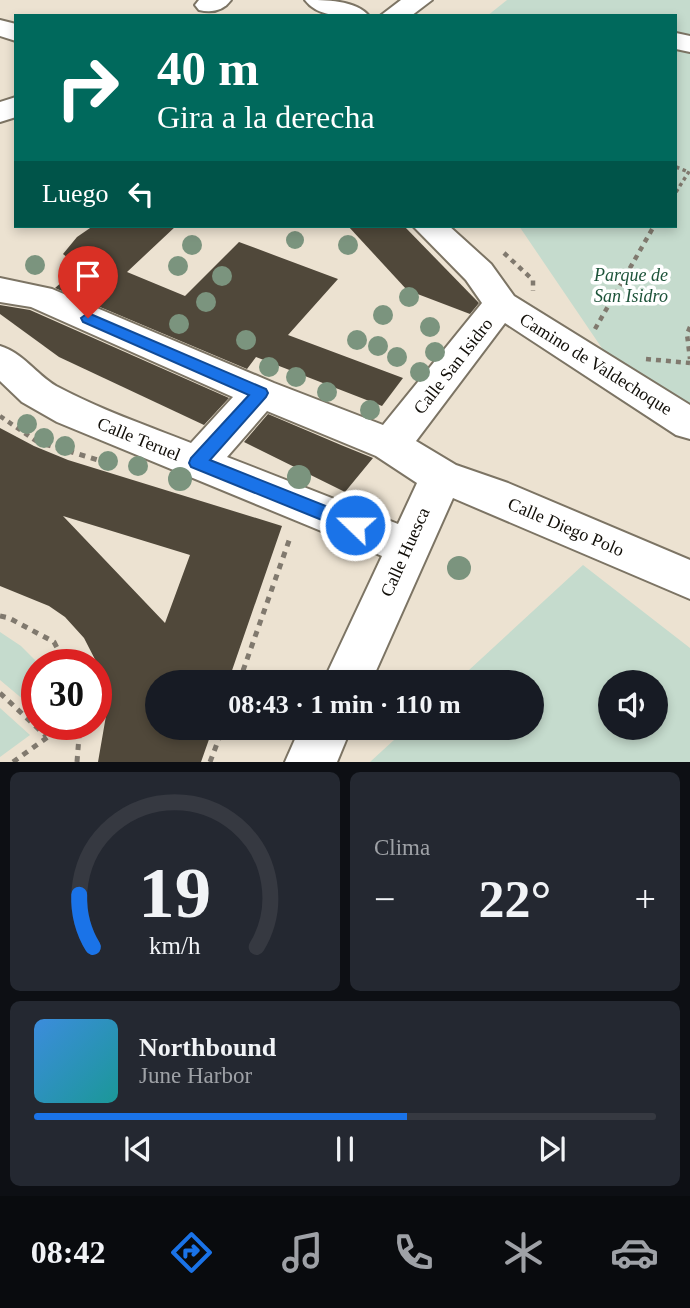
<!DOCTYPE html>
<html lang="es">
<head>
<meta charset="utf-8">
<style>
	body { margin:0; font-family:"Times New Roman",serif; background:#242831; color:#f1f3f6; height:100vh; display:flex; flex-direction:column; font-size:26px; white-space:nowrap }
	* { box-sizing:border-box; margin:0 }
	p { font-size:23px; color:#9ea1a6 }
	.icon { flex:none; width:38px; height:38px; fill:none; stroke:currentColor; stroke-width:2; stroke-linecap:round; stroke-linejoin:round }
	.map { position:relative; height:762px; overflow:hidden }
	.side { display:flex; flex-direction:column; gap:10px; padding:10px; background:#0d0f14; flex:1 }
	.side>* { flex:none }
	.guide { position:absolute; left:14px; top:14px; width:663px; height:214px; border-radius:0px; box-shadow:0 4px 10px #0003; background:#00695c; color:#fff; overflow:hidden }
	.tools { position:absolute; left:598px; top:670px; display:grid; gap:14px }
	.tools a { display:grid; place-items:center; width:70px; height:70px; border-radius:50%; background:#171b24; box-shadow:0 4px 10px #0003; font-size:35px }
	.speed { position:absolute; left:21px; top:649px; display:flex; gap:14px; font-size:35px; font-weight:700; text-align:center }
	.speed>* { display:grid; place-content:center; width:91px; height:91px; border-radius:50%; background:#171b24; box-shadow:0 4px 10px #0003; line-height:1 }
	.speed .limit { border:10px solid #d22; background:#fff; color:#111 }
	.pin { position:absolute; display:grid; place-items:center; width:60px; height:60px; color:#fff; margin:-72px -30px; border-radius:50% 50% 50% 0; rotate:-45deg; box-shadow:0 0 7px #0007 }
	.pin .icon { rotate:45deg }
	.me { position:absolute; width:77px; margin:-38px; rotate:292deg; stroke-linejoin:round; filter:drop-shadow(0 0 5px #0008) }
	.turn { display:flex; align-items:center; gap:24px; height:147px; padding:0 28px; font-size:32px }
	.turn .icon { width:91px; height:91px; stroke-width:2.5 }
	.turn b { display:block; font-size:49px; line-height:60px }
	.then { display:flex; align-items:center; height:66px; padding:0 28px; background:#0003; gap:14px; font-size:26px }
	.big { font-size:52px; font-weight:700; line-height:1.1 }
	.side .card { flex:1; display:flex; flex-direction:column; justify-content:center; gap:10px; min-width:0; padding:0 24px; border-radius:10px; background:#242831 }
	.side .dial { align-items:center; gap:0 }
	.dial svg { height:182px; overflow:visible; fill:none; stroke:#363941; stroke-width:7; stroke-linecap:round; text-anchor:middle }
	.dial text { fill:#f1f3f6; stroke:none }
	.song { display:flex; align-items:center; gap:21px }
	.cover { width:84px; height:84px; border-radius:10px; background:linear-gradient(135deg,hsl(210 70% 55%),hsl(180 70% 35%)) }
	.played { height:7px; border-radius:4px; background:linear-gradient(90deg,#1a73e8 60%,#363941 60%) }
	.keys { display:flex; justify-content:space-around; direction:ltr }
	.heat { display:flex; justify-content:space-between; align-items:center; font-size:38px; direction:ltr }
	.side .tiles { flex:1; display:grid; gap:10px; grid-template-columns:1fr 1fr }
	.card:last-child { grid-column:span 2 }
	.trip { position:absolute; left:145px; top:670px; width:399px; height:70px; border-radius:35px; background:#171b24; box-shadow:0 4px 10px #0003; font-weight:700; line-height:70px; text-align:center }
	.tab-bar { display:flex; height:112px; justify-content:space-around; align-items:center; background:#090b0e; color:#9ea1a6 }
	.tab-bar .icon { width:49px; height:49px }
	.tab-bar .on { color:#1a73e8 }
	.tab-bar b { font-size:32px; color:#f1f3f6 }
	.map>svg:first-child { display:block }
	.green { fill:#c5dbcd; fill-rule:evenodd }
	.building { fill:#50483a; fill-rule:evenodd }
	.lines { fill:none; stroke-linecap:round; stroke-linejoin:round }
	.minor-casing { stroke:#7c7464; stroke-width:4 }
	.path-far2 { stroke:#80796e; stroke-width:3.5; stroke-dasharray:3.5 3.5; stroke-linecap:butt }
	.path-far1 { stroke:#80796e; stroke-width:4.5; stroke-dasharray:5 5; stroke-linecap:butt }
	.path { stroke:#80796e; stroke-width:5; stroke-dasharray:6 6; stroke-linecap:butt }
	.minor { fill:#fff; fill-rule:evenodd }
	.tree { fill:#7b947e }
	.route { fill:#1a73e8; stroke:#114b97; stroke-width:2 }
	.labels { text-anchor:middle; stroke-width:7; stroke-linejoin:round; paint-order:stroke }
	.park-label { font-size:18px; font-style:italic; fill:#1e543a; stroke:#fff }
	.street-label { font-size:18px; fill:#110e08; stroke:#fff }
</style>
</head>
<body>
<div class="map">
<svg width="690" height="762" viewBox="0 0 690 762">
	<rect width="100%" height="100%" fill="#ece2d1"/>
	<g class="green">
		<path d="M507,0H690V411L612,363L519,226H676V16H487Z"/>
		<path d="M583,565L690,648V762H370L407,728H532V682H456ZM656,682V728H611V682Z"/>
		<path d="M0,632L21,646L39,664L37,665V711L0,680Z"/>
		<path d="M0,708L30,735L0,757Z"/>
	</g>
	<g class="building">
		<path d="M93,226H176L127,272L185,296L239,242L338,279L288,335L403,378L382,406L256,357L247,369L55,288L79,267L63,254L77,237Z"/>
		<path d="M348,226H404L479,303L470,314L407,290Z"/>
		<path d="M0,305L30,310L229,398L204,425L59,357L0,314Z"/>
		<path d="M268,414L341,445L373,458L345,492L244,442Z"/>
		<path d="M0,428L34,446L68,460L282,526L228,682H158V728H213L201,762H98L107,710L103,675L84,638L65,617L49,606L0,586ZM63,516L190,555L165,623Z"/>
	</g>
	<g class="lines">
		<g class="minor-casing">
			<g id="minor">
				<path d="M199,0H231C223,11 211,13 199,10L195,5Z"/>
				<path d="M305,0C325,0 356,0 369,16C348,16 319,19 305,0Z"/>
				<path d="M401,0H432L411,16H380Z"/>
				<path d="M0,20L16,24V41L0,36Z"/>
				<path d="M676,33L690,36V52L676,49Z"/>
				<path d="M16,97V117L0,122V102Z"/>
				<path d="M413,226H449L491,264L514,296L690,405V439L676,435L505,323L416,441L456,465L508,483L690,560V599L453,498L371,682H323L382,556L57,422L22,402L0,381V346C23,353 36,374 56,386C99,409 145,425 191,443L233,397L31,307L0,302V278L52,289L274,383L383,425L482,303L466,280ZM267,411L376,456L417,483L398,524L227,457Z"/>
				<path d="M300,728H351L337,762H285Z"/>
			</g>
		</g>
		<g class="path-far2">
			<path d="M676,167L689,172"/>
			<path d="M676,192L690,170"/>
		</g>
		<g class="path-far1">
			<path d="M504,253L533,280V291"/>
			<path d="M690,327L687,334L690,359"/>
			<path d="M595,329L654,226"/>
			<path d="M646,359L690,363"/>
			<path d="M0,416L36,441L50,445"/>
		</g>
		<g class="path">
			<path d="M45,444L111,464"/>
			<path d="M0,616L9,618L54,642L66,665"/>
			<path d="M239,682L291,535"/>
			<path d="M0,693L46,736"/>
			<path d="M13,762L66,724"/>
			<path d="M77,762L80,724"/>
			<path d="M210,762L223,728"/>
		</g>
		<use href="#minor" class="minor"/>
	</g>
	<g class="tree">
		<circle cx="295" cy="240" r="9"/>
		<circle cx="192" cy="245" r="10"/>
		<circle cx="348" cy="245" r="10"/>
		<circle cx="74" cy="263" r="10"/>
		<circle cx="35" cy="265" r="10"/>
		<circle cx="178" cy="266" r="10"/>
		<circle cx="222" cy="276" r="10"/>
		<circle cx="409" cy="297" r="10"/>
		<circle cx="206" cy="302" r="10"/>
		<circle cx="383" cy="315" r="10"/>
		<circle cx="179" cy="324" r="10"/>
		<circle cx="430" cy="327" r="10"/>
		<circle cx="246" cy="340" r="10"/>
		<circle cx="357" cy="340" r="10"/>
		<circle cx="378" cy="346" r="10"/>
		<circle cx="435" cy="352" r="10"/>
		<circle cx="397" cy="357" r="10"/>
		<circle cx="269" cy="367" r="10"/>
		<circle cx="420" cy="372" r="10"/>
		<circle cx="296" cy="377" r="10"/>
		<circle cx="327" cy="392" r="10"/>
		<circle cx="370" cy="410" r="10"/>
		<circle cx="27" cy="424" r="10"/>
		<circle cx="44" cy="438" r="10"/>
		<circle cx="65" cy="446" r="10"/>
		<circle cx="108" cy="461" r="10"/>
		<circle cx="138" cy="466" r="10"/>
		<circle cx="299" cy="477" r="12"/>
		<circle cx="180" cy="479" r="12"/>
		<circle cx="459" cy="568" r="12"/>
	</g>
	<path class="route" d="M88,313L266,389L268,393L266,397L210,460L361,520L364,525L361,531L355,533L349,531L191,467L189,463L191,458L249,395L83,322L81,318Z"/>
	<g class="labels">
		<g class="park-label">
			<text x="631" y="281">Parque de<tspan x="631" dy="21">San Isidro</tspan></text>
		</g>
		<g class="street-label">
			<text transform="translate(596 364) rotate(32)" y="6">Camino de Valdechoque</text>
			<text transform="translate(453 366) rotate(-52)" y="6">Calle San Isidro</text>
			<text transform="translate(139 439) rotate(22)" y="6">Calle Teruel</text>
			<text transform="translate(566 527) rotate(23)" y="6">Calle Diego Polo</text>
			<text transform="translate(405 552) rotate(-66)" y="6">Calle Huesca</text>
		</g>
	</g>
</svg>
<div class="tools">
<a><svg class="icon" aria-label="sound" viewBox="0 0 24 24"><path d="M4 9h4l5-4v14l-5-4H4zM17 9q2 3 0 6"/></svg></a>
</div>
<div class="speed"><div class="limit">30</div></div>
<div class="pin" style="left:88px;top:318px;background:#d93025"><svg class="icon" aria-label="arrive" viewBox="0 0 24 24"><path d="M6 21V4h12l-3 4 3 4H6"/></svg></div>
<svg class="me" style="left:355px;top:525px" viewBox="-20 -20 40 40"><circle r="17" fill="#1a73e8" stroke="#fff" stroke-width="3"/><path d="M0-11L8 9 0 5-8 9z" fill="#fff"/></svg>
<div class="trip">08:43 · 1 min · 110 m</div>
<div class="guide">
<div class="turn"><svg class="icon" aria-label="right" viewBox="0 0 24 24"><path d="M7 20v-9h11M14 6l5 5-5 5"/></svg><div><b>40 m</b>Gira a la derecha</div></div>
<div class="then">Luego<svg class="icon" aria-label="left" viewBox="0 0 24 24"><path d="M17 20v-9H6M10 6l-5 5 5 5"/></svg></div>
</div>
</div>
<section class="side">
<div class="tiles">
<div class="card dial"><svg viewBox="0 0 100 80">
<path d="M14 69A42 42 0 1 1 86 69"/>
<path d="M14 69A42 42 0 0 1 8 46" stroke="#1a73e8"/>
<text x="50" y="56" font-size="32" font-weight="700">19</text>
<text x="50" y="72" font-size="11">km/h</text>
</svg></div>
<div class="card"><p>Clima</p>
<div class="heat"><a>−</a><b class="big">22°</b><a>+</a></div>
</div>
<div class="card">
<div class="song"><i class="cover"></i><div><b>Northbound</b><p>June Harbor</p></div></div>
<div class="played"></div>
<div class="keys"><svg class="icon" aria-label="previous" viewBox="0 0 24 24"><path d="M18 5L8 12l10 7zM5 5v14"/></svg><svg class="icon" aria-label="pause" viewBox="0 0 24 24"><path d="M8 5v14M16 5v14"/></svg><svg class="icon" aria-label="next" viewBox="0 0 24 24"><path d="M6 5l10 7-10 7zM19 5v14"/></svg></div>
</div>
</div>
</section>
<nav class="tab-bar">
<b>08:42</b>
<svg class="icon on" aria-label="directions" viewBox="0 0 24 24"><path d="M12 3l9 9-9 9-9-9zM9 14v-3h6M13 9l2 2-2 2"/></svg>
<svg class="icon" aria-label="music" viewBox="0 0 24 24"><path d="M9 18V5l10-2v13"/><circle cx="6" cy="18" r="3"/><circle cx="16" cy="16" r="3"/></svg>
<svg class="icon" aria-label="phone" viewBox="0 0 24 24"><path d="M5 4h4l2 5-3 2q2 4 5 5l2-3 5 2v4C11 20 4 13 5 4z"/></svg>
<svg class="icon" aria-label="climate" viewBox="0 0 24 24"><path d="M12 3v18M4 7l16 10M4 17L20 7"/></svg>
<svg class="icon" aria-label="car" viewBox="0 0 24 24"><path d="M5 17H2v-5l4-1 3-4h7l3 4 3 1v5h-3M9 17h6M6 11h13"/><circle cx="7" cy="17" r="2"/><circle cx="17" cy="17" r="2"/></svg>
</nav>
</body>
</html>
